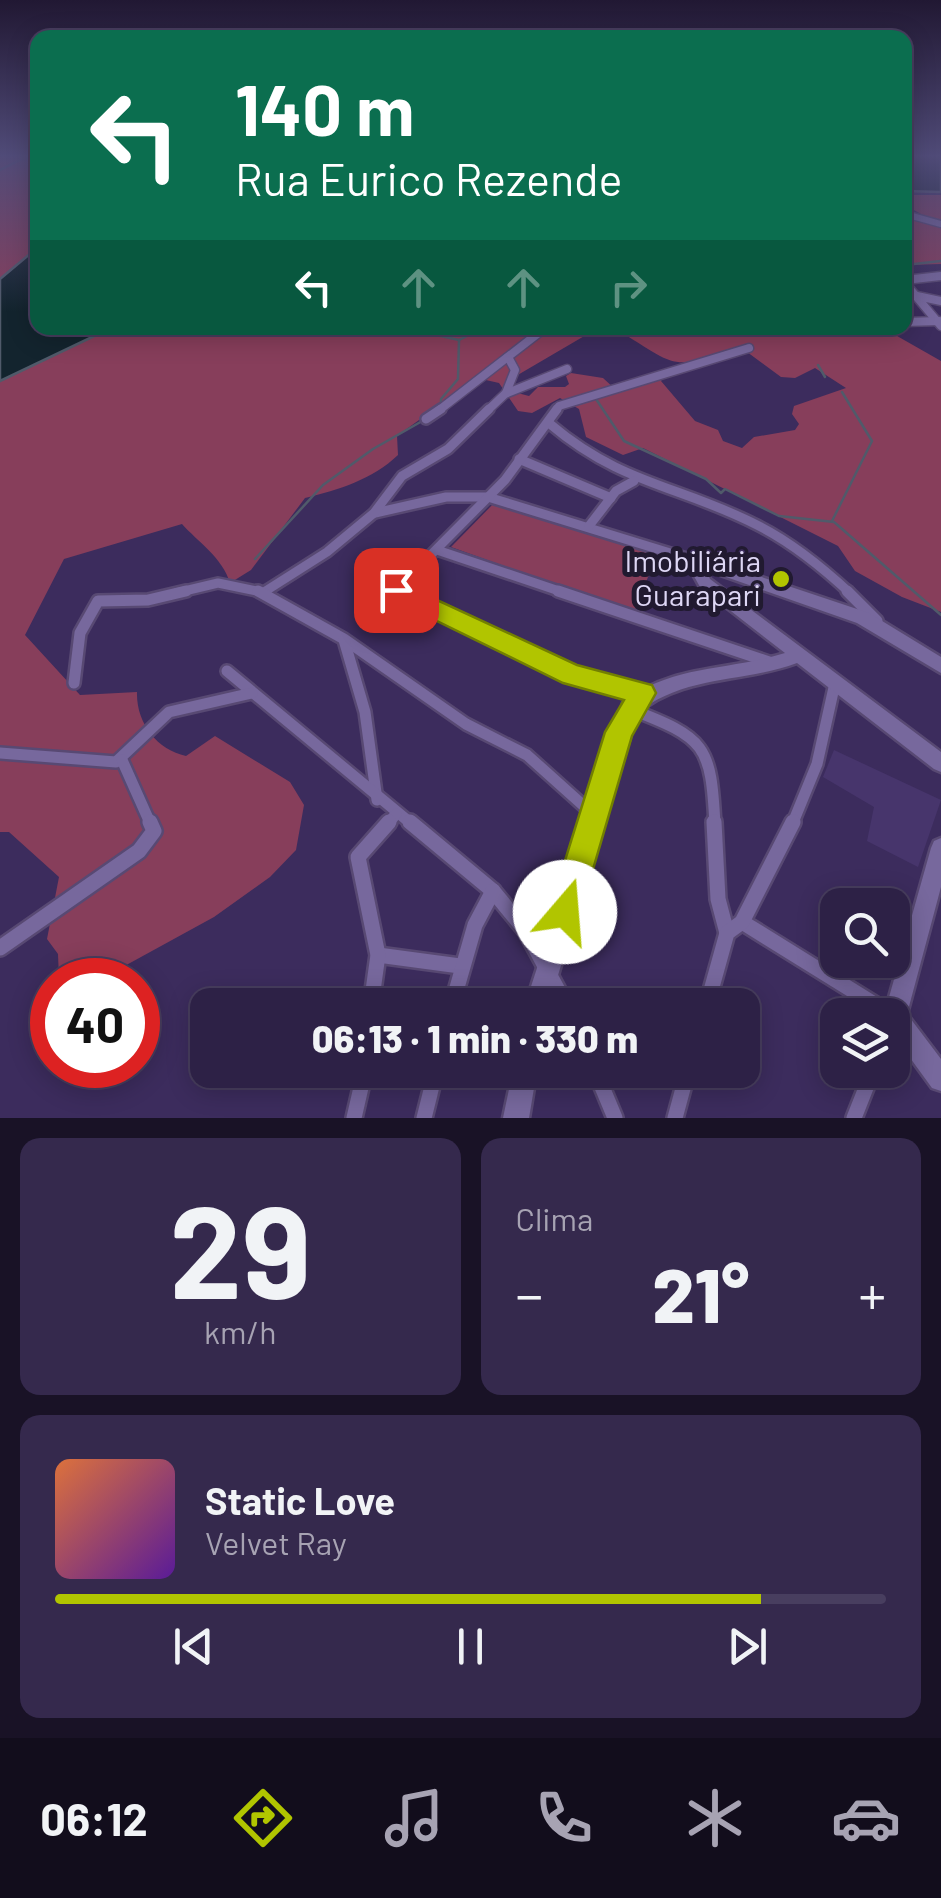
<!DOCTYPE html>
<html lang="pt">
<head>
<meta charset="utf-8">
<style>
	body { margin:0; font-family:Barlow,sans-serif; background:#35294d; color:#f1f3f6; height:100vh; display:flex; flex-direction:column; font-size:38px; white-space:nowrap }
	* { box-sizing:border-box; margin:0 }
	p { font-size:32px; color:#a7a3b3 }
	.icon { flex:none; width:55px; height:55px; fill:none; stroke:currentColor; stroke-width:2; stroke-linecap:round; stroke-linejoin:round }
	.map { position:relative; height:1118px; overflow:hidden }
	.drawer { display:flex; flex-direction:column; gap:20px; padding:20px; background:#191226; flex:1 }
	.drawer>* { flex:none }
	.guide { position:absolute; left:30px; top:30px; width:882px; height:305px; border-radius:20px; box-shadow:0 5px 25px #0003,0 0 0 2px #483e5f; background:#0b6e4f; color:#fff; overflow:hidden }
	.fabs { position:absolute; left:820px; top:888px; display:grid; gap:20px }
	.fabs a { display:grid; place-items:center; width:90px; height:90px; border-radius:20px; background:#2d2146; box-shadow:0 5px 25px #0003,0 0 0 2px #483e5f; font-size:50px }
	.speed { position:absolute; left:30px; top:958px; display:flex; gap:20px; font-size:50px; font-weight:700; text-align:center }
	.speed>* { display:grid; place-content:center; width:130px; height:130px; border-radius:50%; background:#2d2146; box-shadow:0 5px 25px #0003,0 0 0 2px #483e5f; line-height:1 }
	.speed .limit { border:15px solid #d22; background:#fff; color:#111 }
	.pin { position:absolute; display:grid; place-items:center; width:85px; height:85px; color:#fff; margin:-42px; border-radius:20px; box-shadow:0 5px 15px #0006 }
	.me { position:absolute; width:110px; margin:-55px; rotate:18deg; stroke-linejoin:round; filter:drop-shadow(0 0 8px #0008) }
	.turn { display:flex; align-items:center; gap:35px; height:210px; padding:0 40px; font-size:45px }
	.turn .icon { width:130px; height:130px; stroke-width:2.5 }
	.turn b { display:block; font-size:70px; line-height:85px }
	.lanes { display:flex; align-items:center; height:95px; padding:0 40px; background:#0003; justify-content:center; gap:50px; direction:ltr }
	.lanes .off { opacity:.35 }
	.big { font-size:75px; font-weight:800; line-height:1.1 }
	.drawer .tile { flex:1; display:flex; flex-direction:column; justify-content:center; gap:15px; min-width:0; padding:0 35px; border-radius:20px; background:#35294d }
	.drawer .dial { align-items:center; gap:0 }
	.dial b { font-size:130px; line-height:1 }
	.song { display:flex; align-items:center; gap:30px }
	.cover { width:120px; height:120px; border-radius:15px; background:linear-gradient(135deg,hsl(20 70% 55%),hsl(270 70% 35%)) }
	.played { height:10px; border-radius:5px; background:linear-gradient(90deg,#b1c500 85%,#483e5f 85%) }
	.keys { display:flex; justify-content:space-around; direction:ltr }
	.heat { display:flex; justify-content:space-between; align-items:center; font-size:55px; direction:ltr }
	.drawer .tiles { flex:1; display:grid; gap:20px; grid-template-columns:1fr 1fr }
	.tile:last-child { grid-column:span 2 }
	.trip { position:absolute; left:190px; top:988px; width:570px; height:100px; border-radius:20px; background:#2d2146; box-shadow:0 5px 25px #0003,0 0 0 2px #483e5f; font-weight:800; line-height:100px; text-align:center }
	.dock { display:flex; height:160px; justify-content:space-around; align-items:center; background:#120d1c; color:#a7a3b3 }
	.dock .icon { width:70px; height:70px }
	.dock .current { color:#b1c500 }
	.dock b { font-size:45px; color:#f1f3f6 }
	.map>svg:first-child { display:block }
	.built { fill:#47356c }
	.green { fill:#873e5b }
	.water { fill:#13242e; stroke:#505a6a; stroke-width:2.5 }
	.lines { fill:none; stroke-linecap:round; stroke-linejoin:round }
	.stream { stroke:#505a6a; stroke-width:2.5 }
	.street-far4-casing { stroke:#584973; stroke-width:9 }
	.street-far3-casing { stroke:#584973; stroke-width:11 }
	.street-far2-casing { stroke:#584973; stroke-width:14 }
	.street-far1-casing { stroke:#584973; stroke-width:16 }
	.street-casing { stroke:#584973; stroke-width:20 }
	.secondary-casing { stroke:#584973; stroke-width:5 }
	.street-far4 { stroke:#77689d; stroke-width:6 }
	.street-far3 { stroke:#77689d; stroke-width:8 }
	.street-far2 { stroke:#77689d; stroke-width:9 }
	.street-far1 { stroke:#77689d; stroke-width:11 }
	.street { stroke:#77689d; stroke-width:15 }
	.secondary { fill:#77689d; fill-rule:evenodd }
	.route { fill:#b1c500; stroke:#738000; stroke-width:2.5 }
	.poi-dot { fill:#b1c500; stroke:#211a30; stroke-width:4 }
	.labels { text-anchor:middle; stroke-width:10; stroke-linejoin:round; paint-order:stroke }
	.poi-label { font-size:30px; fill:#ded7f5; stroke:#211a30; text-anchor:end }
</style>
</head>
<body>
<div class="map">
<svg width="941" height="1118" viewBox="0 0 941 1118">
	<rect width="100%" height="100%" fill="#3c2c5d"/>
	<path class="built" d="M834,750L941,800L918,867L867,841L874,807L823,777Z"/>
	<g class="green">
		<path d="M0,155H37V248L0,279Z"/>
		<path d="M905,195H941V264L905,265V211L921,214L905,205Z"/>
		<path d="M111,328H598L516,376L506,390L529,396L538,387H565L569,384L566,376L571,373L603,378L615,389L664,376L661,381L695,421L718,430L723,441L742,448L754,437L795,430L799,424L792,414L794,406L846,388L815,368L795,378L781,377L743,349C665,371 680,367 614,328H883L941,361V612L902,597L855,571L838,546L643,448L623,455L586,437L579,409L560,398L532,413L518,411L499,383L477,378L397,436L398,455C373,479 339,490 305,498L251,570L230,583C223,558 197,541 182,524L64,559L25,635L80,695L137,692C136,723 157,750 186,756L215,736L290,782L304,805L296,850L270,877L214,917L99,980H59L58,954L47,939L59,877L9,832H0V381Z"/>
		<path d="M496,501L657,554L634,613L451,547Z"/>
	</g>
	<g class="water">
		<path d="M905,155H941V192L905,191Z"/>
		<path d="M37,248L38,328H111L0,381V279Z"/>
	</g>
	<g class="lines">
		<g class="stream">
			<path d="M0,170L30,155"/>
			<path d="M905,265L941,261"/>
			<path d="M405,328L459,340L483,328"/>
			<path d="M298,333L310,328"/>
			<path d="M818,365L825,377"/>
			<path d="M596,399L624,441L706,479L721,493L725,489L779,516L834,522L941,615"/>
			<path d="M441,406V399L458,379L459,340"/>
			<path d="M832,521L872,441L842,392"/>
			<path d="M255,559L323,485L373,449L424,420"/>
		</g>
		<g class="street-far4-casing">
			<path id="street-far4" d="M905,214L941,224"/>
		</g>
		<g class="street-far3-casing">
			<g id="street-far3">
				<path d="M905,280L941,276"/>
				<path d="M905,283L941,326"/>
				<path d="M917,296L941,301"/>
				<path d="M905,322L939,321"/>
				<path d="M506,393L515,370L508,357"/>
				<path d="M438,411L545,328"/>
				<path d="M487,411L505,394L567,369"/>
				<path d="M556,411L559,406L749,348"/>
			</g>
		</g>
		<g class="street-far2-casing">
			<g id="street-far2">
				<path d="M426,419L441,409"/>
				<path d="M550,424C622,485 679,485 757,525C791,542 822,567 850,593"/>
				<path d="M519,459L611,498"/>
				<path d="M375,513L446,497H488L693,560"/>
				<path d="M589,526L616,491L634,481"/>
				<path d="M437,550L565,593"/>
				<path d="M264,592L327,552L374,513L402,476L448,449L489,409"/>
				<path d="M176,593L218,583L266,593"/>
				<path d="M403,593L396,590L505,480L557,409"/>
			</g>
		</g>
		<g class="street-far1-casing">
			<g id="street-far1">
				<path d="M258,591L344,639L466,724L527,755L595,816"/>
				<path d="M398,591L572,675L643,693"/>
				<path d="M558,591L772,663"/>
				<path d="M847,591L877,621"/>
				<path d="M344,640L365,712L377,800"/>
				<path d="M227,671L413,825"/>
				<path d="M74,683L80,633L98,601L148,600L186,591"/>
				<path d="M630,709C706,738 711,745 715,825"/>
				<path d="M0,753L116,762L169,712L252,693"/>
				<path d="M122,760L151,825"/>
				<path d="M387,825L396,814"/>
				<path d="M792,825L817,764L835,683"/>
			</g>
		</g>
		<g class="street-casing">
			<g id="street">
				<path d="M410,822L493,891L526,931L566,1005"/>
				<path d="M714,822L718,899L727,933"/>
				<path d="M742,922L892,1015"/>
				<path d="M0,948L139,851L154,831L150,822"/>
				<path d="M378,955L460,966"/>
				<path d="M371,1005L378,955L358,857L389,822"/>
				<path d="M452,1005L475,925L493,891"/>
				<path d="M707,1005L727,933L742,922L793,822"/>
				<path d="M595,1070L615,1118"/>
				<path d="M354,1118L365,1070"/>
				<path d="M424,1118L436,1070"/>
				<path d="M675,1118L688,1070"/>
				<path d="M854,1118L873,1070"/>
			</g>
		</g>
		<g class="secondary-casing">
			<g id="secondary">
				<path d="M693,554L869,613L941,657V673L857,623L706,570L710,579L941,752V772L934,769L797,663C744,683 681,675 637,714L549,1005H525L623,703C670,664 729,671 785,653L700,587L685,560L688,556Z"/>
				<path d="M941,838V887L907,1014L941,1059V1091L932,1088L892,1033V1015H884L931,848L934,841Z"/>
				<path d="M513,1070H537L529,1118H503Z"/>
			</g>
		</g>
		<use href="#street-far4" class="street-far4"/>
		<use href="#street-far3" class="street-far3"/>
		<use href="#street-far2" class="street-far2"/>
		<use href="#street-far1" class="street-far1"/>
		<use href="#street" class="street"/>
		<use href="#secondary" class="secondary"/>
	</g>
	<linearGradient id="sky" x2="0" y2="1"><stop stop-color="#211833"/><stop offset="0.5" stop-color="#504b78"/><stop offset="1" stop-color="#504b78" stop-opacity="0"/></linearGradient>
	<rect width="941" height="312" fill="url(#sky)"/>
	<path class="route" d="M396,581L577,665L652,685L656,693L632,736L577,924L565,928L553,924L549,912L605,732L624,700L563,683L388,597L384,590Z"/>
	<circle class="poi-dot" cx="781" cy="579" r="10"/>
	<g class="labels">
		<g class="poi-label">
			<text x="761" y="572">Imobiliária<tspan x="761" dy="34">Guarapari</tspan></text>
		</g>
	</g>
</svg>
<div class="fabs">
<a><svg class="icon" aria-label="search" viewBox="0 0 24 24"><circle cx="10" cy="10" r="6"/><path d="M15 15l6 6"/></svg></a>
<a><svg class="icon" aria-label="layers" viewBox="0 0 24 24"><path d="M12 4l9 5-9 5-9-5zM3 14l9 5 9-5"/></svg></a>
</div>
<div class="speed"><div class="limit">40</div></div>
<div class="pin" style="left:396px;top:590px;background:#d93025"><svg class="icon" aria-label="arrive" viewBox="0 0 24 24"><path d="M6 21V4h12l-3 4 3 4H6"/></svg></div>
<svg class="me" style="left:565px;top:912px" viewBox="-20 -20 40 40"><circle r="19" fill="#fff"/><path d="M0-13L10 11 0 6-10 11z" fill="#b1c500"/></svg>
<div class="trip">06:13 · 1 min · 330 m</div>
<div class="guide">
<div class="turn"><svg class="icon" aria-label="left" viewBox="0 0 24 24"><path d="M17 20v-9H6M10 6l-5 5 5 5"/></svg><div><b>140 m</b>Rua Eurico Rezende</div></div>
<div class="lanes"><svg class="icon" aria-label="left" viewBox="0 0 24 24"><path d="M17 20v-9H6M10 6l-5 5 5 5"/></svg><svg class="icon off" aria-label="ahead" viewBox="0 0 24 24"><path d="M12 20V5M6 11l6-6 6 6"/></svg><svg class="icon off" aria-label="ahead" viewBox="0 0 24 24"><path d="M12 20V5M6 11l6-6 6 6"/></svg><svg class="icon off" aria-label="right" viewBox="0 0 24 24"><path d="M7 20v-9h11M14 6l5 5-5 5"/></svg></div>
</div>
</div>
<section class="drawer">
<div class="tiles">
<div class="tile dial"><b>29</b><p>km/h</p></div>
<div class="tile"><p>Clima</p>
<div class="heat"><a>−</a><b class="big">21°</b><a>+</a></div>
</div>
<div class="tile">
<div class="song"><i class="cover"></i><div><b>Static Love</b><p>Velvet Ray</p></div></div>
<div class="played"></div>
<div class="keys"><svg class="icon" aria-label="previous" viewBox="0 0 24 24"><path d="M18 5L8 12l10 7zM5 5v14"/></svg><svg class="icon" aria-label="pause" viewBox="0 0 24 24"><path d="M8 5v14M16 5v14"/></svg><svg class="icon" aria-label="next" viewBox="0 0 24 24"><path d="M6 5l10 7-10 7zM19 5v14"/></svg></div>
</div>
</div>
</section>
<nav class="dock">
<b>06:12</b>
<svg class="icon current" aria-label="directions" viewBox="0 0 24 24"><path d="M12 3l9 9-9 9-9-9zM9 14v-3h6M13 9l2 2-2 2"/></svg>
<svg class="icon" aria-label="music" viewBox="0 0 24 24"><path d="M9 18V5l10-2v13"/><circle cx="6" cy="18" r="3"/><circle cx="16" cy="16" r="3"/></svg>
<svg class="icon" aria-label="phone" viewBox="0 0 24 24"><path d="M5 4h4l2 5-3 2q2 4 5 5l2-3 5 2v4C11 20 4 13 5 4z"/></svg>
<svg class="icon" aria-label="climate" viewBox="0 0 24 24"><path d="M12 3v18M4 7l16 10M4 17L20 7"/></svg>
<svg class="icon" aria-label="car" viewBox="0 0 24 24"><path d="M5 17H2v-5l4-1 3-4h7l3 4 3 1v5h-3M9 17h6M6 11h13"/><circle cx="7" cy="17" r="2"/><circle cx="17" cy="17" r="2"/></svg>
</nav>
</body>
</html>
